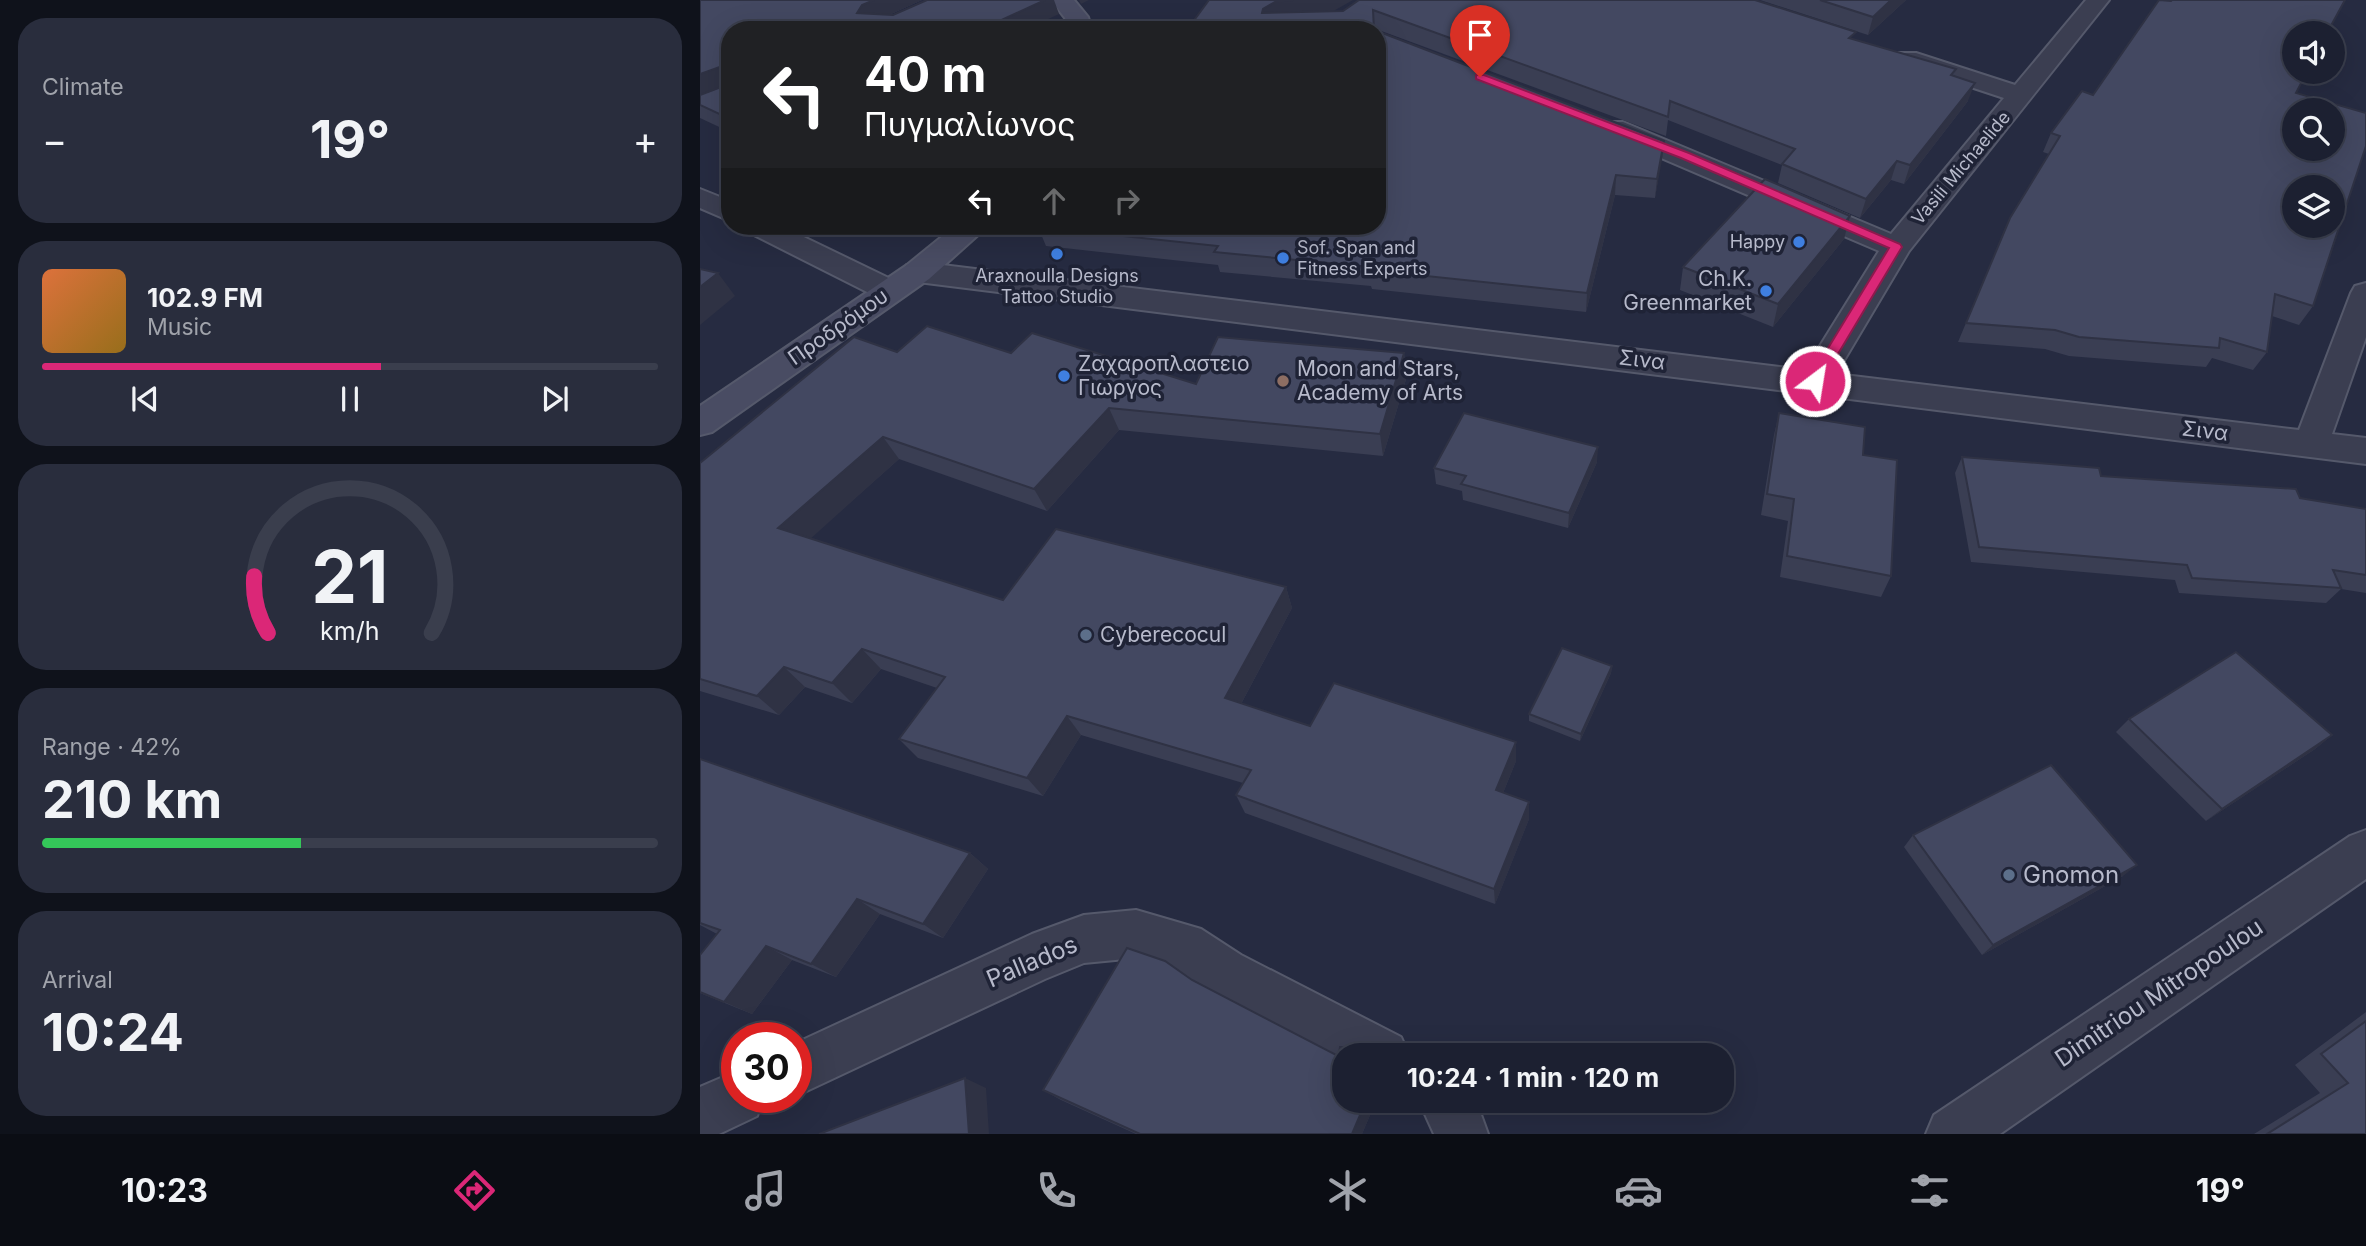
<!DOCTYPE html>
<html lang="en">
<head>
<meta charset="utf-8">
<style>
	body { margin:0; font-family:Inter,sans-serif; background:#292d3d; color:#f1f3f6; height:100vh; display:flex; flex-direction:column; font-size:26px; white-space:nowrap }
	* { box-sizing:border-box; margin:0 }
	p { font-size:23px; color:#a0a3ab }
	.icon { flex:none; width:38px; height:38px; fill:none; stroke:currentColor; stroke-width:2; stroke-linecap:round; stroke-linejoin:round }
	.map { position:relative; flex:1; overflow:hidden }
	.side { display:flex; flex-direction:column; gap:18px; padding:18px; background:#0f121b; width:700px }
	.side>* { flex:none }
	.banner { position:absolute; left:21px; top:21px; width:665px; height:214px; border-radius:28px; box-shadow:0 7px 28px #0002,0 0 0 2px #3a3e4d; background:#202124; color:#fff; overflow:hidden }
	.tools { position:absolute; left:1582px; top:21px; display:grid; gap:14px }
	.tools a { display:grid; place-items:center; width:63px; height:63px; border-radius:50%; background:#1c2031; box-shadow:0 7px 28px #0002,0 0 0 2px #3a3e4d; font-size:35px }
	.speed { position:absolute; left:21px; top:1022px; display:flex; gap:14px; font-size:35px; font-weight:700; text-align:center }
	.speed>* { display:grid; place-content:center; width:91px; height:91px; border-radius:50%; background:#1c2031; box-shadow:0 7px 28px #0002,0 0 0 2px #3a3e4d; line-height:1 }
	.speed .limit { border:10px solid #d22; background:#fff; color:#111 }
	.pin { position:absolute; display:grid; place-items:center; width:60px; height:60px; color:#fff; margin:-72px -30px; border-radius:50% 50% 50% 0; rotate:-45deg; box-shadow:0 0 7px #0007 }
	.pin .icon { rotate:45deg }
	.me { position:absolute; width:77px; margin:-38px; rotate:31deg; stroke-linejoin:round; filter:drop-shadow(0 0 5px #0008) }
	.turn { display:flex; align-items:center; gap:24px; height:147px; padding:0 28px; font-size:32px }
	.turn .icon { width:91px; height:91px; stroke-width:2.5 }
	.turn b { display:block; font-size:49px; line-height:60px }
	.lanes { display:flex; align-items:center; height:66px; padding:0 28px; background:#0003; justify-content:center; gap:35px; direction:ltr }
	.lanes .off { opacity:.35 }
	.big { font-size:52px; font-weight:700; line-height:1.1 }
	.side .tile { flex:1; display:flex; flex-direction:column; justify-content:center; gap:10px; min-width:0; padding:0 24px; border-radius:28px; background:#292d3d }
	.side .dial { align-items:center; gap:0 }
	.dial svg { height:182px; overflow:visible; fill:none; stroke:#3a3e4d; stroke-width:7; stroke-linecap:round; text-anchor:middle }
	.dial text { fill:#f1f3f6; stroke:none }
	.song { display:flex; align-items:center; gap:21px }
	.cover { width:84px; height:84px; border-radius:10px; background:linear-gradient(135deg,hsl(20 70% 55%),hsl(40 70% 35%)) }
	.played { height:7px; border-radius:4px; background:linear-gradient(90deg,#db2777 55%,#3a3e4d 55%) }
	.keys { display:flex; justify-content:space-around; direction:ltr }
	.heat { display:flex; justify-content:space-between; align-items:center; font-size:38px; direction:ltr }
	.charge { height:10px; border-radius:5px; background:linear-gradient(90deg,#34c759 42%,#3a3e4d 0) }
	.trip { position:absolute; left:632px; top:1043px; width:402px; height:70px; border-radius:28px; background:#1c2031; box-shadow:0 7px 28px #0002,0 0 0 2px #3a3e4d; font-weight:700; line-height:70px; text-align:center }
	.menu { display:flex; height:112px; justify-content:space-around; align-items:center; background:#0b0d14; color:#a0a3ab }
	.menu .icon { width:49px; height:49px }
	.menu .active { color:#db2777 }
	.menu b { font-size:32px; color:#f1f3f6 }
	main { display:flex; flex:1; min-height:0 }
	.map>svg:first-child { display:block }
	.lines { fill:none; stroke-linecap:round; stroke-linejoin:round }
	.street-casing { stroke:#55596b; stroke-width:4 }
	.secondary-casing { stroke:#55596b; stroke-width:4 }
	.street { fill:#3b3e51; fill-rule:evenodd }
	.secondary { fill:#494c63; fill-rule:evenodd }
	.wall { fill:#3a3e53 }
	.shaded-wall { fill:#2f3244 }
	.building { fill:#434861; stroke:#2f3244; stroke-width:2; fill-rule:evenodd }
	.route { fill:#db2777; stroke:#8e194d; stroke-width:2 }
	.shop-dot { fill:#3f7fe0; stroke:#1f2336; stroke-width:2.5 }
	.education-dot { fill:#8d6e63; stroke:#1f2336; stroke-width:2.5 }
	.service-dot { fill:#5c6f8a; stroke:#1f2336; stroke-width:2.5 }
	.labels { text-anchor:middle; stroke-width:7; stroke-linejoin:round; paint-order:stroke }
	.far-street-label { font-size:18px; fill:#b7bacb; stroke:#1f2336 }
	.far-poi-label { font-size:18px; fill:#b7bacb; stroke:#1f2336; text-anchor:end }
	.poi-label { font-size:21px; fill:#b7bacb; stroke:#1f2336; text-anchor:start }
	.street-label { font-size:21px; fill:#b7bacb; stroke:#1f2336 }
	.near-poi-label { font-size:24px; fill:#b7bacb; stroke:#1f2336; text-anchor:start }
	.near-street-label { font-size:24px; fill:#b7bacb; stroke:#1f2336 }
</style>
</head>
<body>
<main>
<section class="side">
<div class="tile"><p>Climate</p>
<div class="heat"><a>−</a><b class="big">19°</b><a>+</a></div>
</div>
<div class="tile">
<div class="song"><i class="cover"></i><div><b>102.9 FM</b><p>Music</p></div></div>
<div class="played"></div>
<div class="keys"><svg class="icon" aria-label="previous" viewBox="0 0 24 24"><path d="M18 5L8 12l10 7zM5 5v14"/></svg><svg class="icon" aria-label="pause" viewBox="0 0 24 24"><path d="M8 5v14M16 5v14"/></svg><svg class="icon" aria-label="next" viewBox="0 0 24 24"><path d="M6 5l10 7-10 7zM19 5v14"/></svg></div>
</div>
<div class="tile dial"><svg viewBox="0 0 100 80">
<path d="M14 69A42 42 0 1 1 86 69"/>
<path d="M14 69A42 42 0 0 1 8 44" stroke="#db2777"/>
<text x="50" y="56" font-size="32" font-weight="700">21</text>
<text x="50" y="72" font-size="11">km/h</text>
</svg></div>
<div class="tile"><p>Range · 42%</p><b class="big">210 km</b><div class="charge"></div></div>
<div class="tile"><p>Arrival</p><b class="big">10:24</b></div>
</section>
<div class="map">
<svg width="1666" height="1134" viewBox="0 0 1666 1134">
	<rect width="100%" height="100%" fill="#262b41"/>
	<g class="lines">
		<g class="street-casing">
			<g id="street">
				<path d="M1386,0H1409L1209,251L1136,374L1599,430L1651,293L1655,286L1666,283V337L1632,434L1666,438V464L218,282L207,279L203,272L207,265L218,262L1105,370L1179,251L905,134L901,128L905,122H923L1191,234L1304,98L1198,63L1195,58L1198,53H1216L1315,85Z"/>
				<path d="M0,189L30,201V221L0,208Z"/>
				<path d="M43,226H81L201,284L205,291L201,298L190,301L179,298L48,232Z"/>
				<path d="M1666,830V879L1300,1134H1226L1234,1115L1650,836Z"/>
				<path d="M436,910L501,929L541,955L701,1037L709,1055H644V1063L505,991L473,968L436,958L384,963L345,979L96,1096V1043L332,934L384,915Z"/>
				<path d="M37,1071V1097H64L57,1116L19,1134H0V1087Z"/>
				<path d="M719,1101H776L788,1134H734Z"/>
			</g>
		</g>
		<g class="secondary-casing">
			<g id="secondary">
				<path d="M351,0H374L388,17L392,30H368L365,18Z"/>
				<path d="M255,226H288L229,279L12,432L0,435V406L207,265Z"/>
			</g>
		</g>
		<use href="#street" class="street"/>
		<use href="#secondary" class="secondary"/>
	</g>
	<g class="wall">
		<path d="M0,0H222L189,15L359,14L30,30V132L0,118Z"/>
		<path d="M659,0L1154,40L1256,69L1254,76L1268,101L1204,184L1191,180L1160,218L1078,183L1082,165L968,120L966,136L676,29V30H487L643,11Z"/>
		<path d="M1060,0H1206L1168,35Z"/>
		<path d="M1596,93L1613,306L1599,325L1572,316L1567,352L1553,370L1512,358L1506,367L1369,356L1345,349L1258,342L1310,218L1349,154L1343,152L1351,133L1393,95Z"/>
		<path d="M964,141L955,198L915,195L886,312L672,289L671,286L520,272L518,265L346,246L338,227Z"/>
		<path d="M1150,216L1144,239L1073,327L980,290L983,267Z"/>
		<path d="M177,226H241L230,236Z"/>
		<path d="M197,352L311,353L496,384L704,353L707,376L683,456L419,430L347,511L199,459L110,538L303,600L586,587L592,608L541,704L610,726L816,761L803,793L829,819L795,904L545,813L536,795L543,783L381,735L343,796L218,758L199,739L237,688L181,669L152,703L105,687L79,715L0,691V463Z"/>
		<path d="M1079,413L1163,455L1191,576L1181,597L1080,577L1088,521L1061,515L1074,435Z"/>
		<path d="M1262,457L1401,476L1600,498L1666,509V593L1641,589L1626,603L1479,593L1475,580L1271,562L1255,473Z"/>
		<path d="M897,462L868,528L763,500L762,491L736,484L734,468Z"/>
		<path d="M912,666L911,673L880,741L829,721V714Z"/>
		<path d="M1429,719L1632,735L1615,749L1506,821L1416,732Z"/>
		<path d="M0,759L270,853L288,869L243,938L180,914L136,977L92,960L52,1014L0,993V955L17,934L0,925Z"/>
		<path d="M1213,835L1423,876L1282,955L1204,847Z"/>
		<path d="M492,980L636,1055L639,1054L676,1101L662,1134H436L361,1100L343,1090Z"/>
		<path d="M1666,1012V1134H1554L1620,1093L1595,1065Z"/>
	</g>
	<g class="shaded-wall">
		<path d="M174,0H222L171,23L157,13L162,5Z"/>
		<path d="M345,0H354L359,14L325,30H280Z"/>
		<path d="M379,0H389L381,4Z"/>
		<path d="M593,0H653L630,13H562L563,9L575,2Z"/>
		<path d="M1191,0H1206L1168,35L1173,17Z"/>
		<path d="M20,67L30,85L0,97V74Z"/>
		<path d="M1275,83L1268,101L1204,184L1210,165Z"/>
		<path d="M964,141L962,160L955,198L957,179Z"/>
		<path d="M1197,161L1191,180L1160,218L1166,199Z"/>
		<path d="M916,175L915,195L886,312L887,293Z"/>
		<path d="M1150,216L1144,239L1073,327L1078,304Z"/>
		<path d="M224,226H241L230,236Z"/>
		<path d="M18,273L35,296L0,325V287Z"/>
		<path d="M704,353L707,376L683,456L680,434Z"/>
		<path d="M409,408L419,430L347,511L334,489Z"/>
		<path d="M183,437L199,459L98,550L78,528Z"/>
		<path d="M898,447L897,462L868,528L869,513Z"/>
		<path d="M586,587L592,608L534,717L525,698Z"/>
		<path d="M162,649L181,669L152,703L132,683Z"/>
		<path d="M912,666L911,673L880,741L881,734Z"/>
		<path d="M84,667L105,687L79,715L57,696Z"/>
		<path d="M367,716L381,735L343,796L327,778Z"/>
		<path d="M1632,735L1615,749L1506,821L1522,809Z"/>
		<path d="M816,742V761L797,808L796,790Z"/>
		<path d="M829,802V819L795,904L794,889Z"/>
		<path d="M270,853L288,869L243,938L223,924Z"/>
		<path d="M1437,865L1423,876L1282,955L1293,945Z"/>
		<path d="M157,899L180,914L136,977L111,964Z"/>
		<path d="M66,946L92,960L52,1014L24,1002Z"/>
		<path d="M265,1078L286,1088L289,1134H269Z"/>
		<path d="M666,1101H676L662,1134H652Z"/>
	</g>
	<g class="building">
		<path d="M0,0H174L162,5L157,13L193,15L227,0H345L280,30H30V119L0,105V95L21,87L20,67L0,74Z"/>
		<path d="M509,0H593L575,2L563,9L562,13L643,11L659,0H1055L1156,32L1149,38L1256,69L1251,75L1275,83L1210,165L1197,161L1166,199L1082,164L1095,149L970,101L968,117L673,10L674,30H487Z"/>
		<path d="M1120,0H1191L1173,17Z"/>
		<path d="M1459,0L1471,1L1472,0H1645L1627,33H1594V72H1607L1596,93L1666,113V146L1613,306L1575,294L1567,352L1520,338L1519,348L1379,337L1355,330L1266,323L1310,218L1360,136L1351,133L1382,91L1393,95ZM1594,110H1633V149H1594ZM1594,187H1633V226H1594Z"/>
		<path d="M677,31L964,141L957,179L916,175L887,293L669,270L670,267L514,252L518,246L338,227L677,226Z"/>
		<path d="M1065,179L1150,216L1078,304L983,267Z"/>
		<path d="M0,269L18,273L0,287Z"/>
		<path d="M227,326L311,353L332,333L496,384L518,337L704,353L680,434L409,408L334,489L183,437L78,528L303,600L356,529L586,587L525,698L610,726L634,683L816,742L796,790L829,802L794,889L536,795L551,770L367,716L327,778L199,739L245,677L162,649L132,683L84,667L57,696L0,679V463L154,337L197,352Z"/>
		<path d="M764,413L898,447L869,513L761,484L766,476L734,468Z"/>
		<path d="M1079,413L1165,427L1163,455L1197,460L1191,576L1087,556L1094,499L1067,494Z"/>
		<path d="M1262,457L1399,468L1401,476L1596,489L1600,498L1666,509V575L1633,570L1641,588L1492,578L1487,565L1279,547Z"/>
		<path d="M862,648L912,666L881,734L829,714Z"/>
		<path d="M1536,652L1632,735L1522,809L1429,719Z"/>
		<path d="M0,759L270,853L223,924L157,899L111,964L66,946L24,1002L0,992V955L20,930L0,923Z"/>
		<path d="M1351,765L1437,865L1293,945L1213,835Z"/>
		<path d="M427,948L465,961L492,980L636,1055L639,1054L640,1047H674L687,1052L686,1055H644V1101H666L652,1134H440L343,1090Z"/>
		<path d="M1666,1021V1134H1567L1648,1083L1621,1054Z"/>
		<path d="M265,1078L269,1134H119Z"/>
	</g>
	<path class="route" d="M776,75H784L989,153L1200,244L1202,247L1120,384H1110L1108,381L1189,248L981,158L776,79Z"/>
	<g class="shop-dot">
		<circle cx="1099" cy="242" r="7"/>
		<circle cx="357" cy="254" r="7"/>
		<circle cx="583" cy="258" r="7"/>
		<circle cx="1066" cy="291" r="7"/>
		<circle cx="364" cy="376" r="7"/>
	</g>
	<circle class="education-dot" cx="583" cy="381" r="7"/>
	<g class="service-dot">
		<circle cx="386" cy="635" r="7"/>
		<circle cx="1309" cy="875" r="7"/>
	</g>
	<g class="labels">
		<g class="far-street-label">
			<text transform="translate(1261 168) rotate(-50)" y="6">Vasili Michaelide</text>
		</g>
		<g class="far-poi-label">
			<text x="1085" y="248">Happy</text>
			<text x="597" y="254" text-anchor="start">Sof. Span and<tspan x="597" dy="21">Fitness Experts</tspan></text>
			<text x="357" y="282" text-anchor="middle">Araxnoulla Designs<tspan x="357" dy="21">Tattoo Studio</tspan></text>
		</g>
		<g class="poi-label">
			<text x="1052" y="286" text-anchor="end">Ch.K.<tspan x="1052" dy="24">Greenmarket</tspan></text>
			<text x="378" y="371">Ζαχαροπλαστειο<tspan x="378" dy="24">Γιωργος</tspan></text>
			<text x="597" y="376">Moon and Stars,<tspan x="597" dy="24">Academy of Arts</tspan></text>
			<text x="400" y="642">Cyberecocul</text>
		</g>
		<g class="street-label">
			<text transform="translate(138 327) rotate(-35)" y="7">Προδρόμου</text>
			<text transform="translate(942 360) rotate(7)" y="7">Σινα</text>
			<text transform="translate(1505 431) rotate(7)" y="7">Σινα</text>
		</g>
		<g class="near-poi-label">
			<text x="1323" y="883">Gnomon</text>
		</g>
		<g class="near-street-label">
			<text transform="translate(332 962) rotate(-23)" y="8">Pallados</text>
			<text transform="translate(1459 993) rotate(-34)" y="8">Dimitriou Mitropoulou</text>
		</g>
	</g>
</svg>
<div class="tools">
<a><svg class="icon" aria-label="sound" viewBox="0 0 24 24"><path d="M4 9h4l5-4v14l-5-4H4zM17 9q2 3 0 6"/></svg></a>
<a><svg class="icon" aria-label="search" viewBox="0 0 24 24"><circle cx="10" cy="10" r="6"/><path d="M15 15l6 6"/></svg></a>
<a><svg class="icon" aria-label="layers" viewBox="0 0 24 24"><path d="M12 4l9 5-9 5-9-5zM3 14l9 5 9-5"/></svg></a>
</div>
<div class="speed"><div class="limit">30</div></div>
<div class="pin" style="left:780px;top:77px;background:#d93025"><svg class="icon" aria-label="arrive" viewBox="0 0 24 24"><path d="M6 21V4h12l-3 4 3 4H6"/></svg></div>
<svg class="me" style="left:1115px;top:381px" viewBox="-20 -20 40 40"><circle r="17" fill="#db2777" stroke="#fff" stroke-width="3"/><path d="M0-11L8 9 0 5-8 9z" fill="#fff"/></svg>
<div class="trip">10:24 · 1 min · 120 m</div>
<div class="banner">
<div class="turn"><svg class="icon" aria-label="left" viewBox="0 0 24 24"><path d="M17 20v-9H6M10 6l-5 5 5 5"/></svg><div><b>40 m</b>Πυγμαλίωνος</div></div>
<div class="lanes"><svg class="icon" aria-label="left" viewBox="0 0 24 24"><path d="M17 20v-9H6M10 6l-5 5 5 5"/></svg><svg class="icon off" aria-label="ahead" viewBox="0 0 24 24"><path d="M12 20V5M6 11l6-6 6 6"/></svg><svg class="icon off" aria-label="right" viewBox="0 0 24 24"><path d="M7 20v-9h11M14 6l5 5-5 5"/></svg></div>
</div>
</div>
</main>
<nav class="menu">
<b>10:23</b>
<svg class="icon active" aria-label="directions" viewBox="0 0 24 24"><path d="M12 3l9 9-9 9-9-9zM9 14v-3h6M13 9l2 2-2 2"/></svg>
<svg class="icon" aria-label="music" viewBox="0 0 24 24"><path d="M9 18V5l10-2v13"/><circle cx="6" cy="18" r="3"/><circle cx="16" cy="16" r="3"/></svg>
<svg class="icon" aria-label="phone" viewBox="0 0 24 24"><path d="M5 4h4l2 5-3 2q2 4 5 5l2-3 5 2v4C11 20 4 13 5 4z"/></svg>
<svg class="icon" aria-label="climate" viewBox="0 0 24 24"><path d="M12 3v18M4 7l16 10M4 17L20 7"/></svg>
<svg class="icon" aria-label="car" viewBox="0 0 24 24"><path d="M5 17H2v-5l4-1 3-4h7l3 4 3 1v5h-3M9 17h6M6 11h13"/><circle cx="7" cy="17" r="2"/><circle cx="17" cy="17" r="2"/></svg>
<svg class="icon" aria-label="filters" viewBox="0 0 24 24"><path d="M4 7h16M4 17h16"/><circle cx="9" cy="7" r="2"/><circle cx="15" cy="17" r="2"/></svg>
<b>19°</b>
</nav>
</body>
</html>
